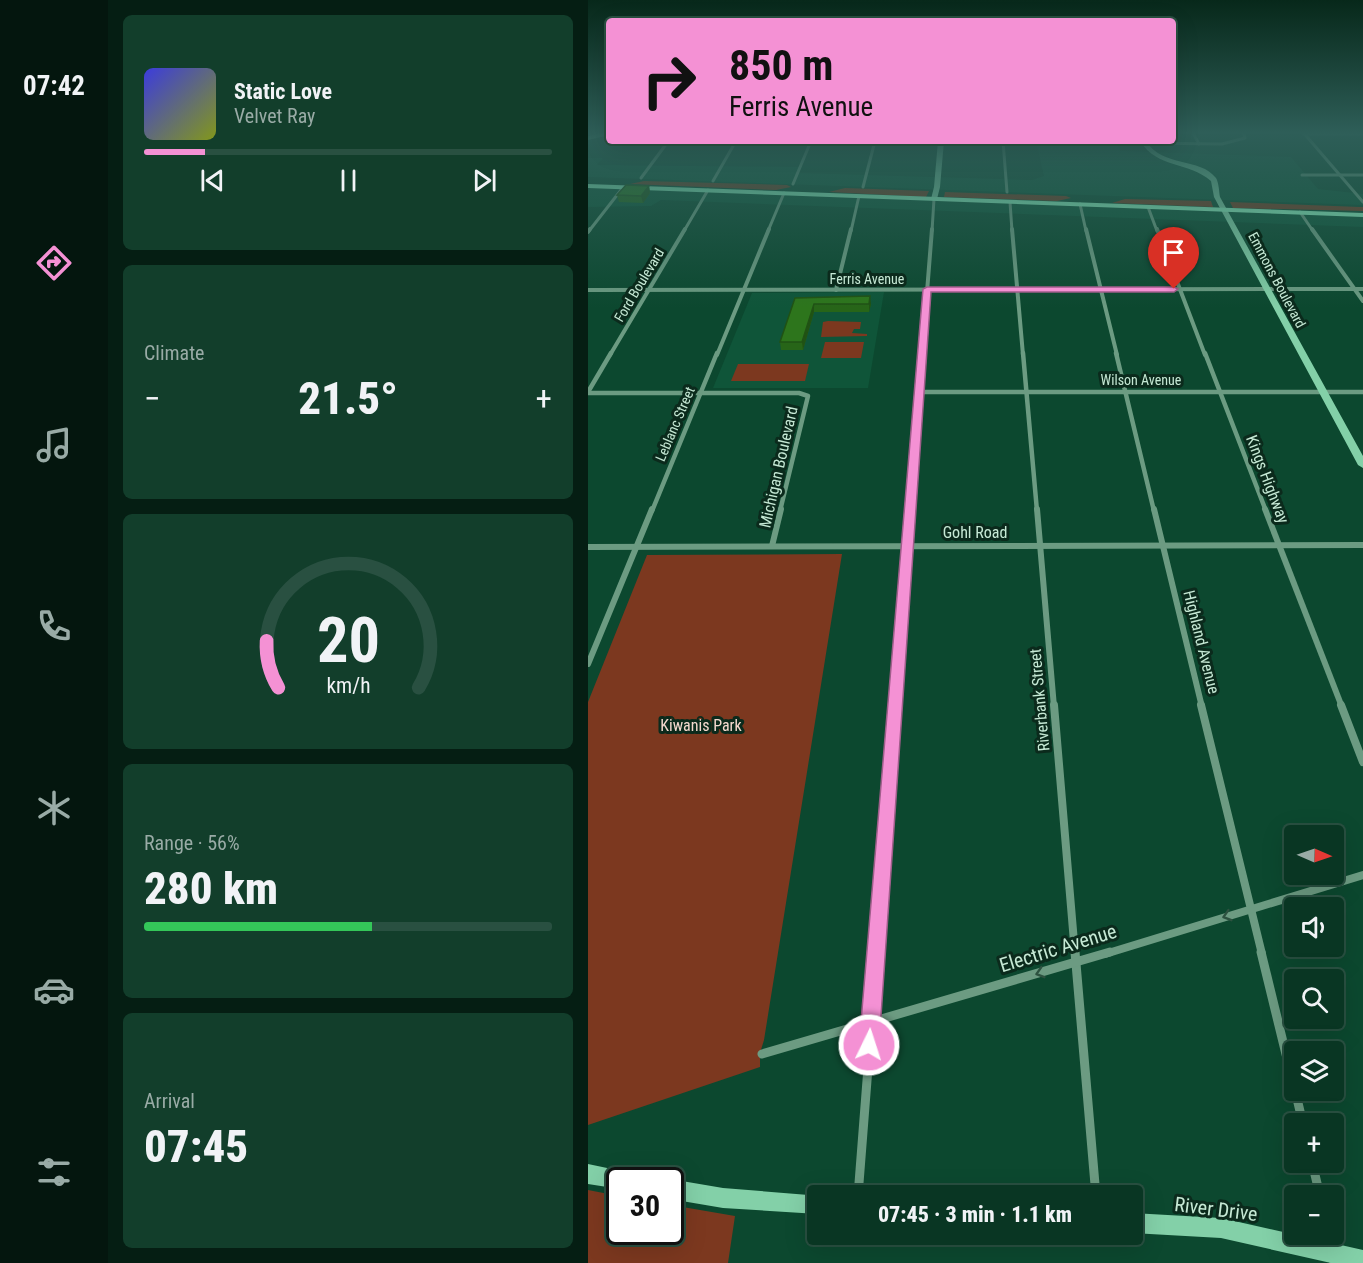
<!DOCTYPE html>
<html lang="en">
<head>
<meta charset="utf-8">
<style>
	body { margin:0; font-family:"Roboto Condensed",sans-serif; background:#123e2b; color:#f1f3f6; height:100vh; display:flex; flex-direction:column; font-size:22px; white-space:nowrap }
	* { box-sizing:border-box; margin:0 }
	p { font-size:20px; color:#99aba6 }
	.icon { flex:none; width:33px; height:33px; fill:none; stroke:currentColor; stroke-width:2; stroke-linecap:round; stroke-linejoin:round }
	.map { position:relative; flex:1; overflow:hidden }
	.panel { display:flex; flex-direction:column; gap:15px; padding:15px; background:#051e13; width:480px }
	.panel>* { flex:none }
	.hud { position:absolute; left:18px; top:18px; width:570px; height:126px; border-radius:6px; box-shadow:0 6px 24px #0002,0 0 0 2px #295041; background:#f491d4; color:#111; overflow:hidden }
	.needle { width:39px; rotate:92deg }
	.buttons { position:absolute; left:696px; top:825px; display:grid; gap:12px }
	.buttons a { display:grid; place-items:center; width:60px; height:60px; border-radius:6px; background:#093623; box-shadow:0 6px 24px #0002,0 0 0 2px #295041; font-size:30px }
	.speed { position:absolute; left:18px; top:1167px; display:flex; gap:12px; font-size:30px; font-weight:700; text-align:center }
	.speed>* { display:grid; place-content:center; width:78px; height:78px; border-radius:50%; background:#093623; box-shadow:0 6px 24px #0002,0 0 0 2px #295041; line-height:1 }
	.speed .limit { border:3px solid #111; border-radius:9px; background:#fff; color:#111 }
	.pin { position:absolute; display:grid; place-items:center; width:51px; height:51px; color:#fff; margin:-62px -26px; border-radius:50% 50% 50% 0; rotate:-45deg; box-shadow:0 0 6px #0007 }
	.pin .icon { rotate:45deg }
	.me { position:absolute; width:66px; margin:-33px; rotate:4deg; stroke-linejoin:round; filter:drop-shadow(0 0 4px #0008) }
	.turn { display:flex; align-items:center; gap:21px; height:126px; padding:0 24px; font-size:27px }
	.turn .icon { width:78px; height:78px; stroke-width:2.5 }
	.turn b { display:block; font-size:42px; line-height:51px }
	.big { font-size:45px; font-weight:800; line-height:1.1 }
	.panel .card { flex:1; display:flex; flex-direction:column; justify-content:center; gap:9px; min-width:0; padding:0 21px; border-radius:9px; background:#123e2b }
	.panel .dial { align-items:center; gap:0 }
	.dial svg { height:156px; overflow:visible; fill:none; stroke:#295041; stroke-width:7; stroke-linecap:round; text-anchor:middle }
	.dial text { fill:#f1f3f6; stroke:none }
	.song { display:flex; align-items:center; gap:18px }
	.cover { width:72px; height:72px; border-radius:9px; background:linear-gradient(135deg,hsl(240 70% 55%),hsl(70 70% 35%)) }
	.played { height:6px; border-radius:3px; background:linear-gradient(90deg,#f491d4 15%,#295041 15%) }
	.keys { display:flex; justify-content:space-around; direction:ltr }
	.heat { display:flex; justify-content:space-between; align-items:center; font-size:33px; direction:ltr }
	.charge { height:9px; border-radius:4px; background:linear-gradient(90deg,#34c759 56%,#295041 0) }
	.trip { position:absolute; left:219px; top:1185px; width:336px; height:60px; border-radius:6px; background:#093623; box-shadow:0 6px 24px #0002,0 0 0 2px #295041; font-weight:800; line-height:60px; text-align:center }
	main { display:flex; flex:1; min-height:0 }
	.tabs { display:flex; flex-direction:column; width:108px; justify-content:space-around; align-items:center; background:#04160e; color:#99aba6 }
	.tabs .icon { width:42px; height:42px }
	.tabs .selected { color:#f491d4 }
	.tabs b { font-size:27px; color:#f1f3f6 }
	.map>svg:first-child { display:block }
	.built { fill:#0f5539 }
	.green { fill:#7c381f }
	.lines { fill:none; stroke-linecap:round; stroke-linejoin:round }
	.street-far5 { stroke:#6c9b82; stroke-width:3 }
	.street-far4 { stroke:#6c9b82; stroke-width:4 }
	.street-far3 { stroke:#6c9b82; stroke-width:4.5 }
	.street-far2 { stroke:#6c9b82; stroke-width:6 }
	.street-far1 { stroke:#6c9b82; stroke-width:8 }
	.street { stroke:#6c9b82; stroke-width:9 }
	.secondary { fill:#83d0a8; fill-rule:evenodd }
	.primary { fill:#94f9c5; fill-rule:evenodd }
	.wall { fill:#276518 }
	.shaded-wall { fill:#205214 }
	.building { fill:#2d751c; stroke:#205214; stroke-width:1.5 }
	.oneway { stroke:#2d5240 }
	.route { fill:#f491d4; stroke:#9f5e8a; stroke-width:1.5 }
	.labels { text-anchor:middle; stroke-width:6; stroke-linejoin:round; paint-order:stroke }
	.far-street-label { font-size:14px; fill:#c6e9d5; stroke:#0b2a1c }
	.street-label { font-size:16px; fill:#c6e9d5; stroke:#0b2a1c }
	.park-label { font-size:16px; fill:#f5d9cf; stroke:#0b2a1c }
	.near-street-label { font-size:20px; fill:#c6e9d5; stroke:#0b2a1c }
</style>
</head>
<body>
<main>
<nav class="tabs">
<b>07:42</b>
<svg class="icon selected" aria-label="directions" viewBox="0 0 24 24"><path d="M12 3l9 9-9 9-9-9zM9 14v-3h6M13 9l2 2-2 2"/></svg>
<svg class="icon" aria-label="music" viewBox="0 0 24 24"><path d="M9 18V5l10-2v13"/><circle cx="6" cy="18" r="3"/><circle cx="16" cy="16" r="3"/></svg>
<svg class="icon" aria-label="phone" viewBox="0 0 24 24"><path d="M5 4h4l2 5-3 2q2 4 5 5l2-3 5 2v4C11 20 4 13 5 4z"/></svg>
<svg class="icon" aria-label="climate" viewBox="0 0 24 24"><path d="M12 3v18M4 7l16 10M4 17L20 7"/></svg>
<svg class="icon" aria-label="car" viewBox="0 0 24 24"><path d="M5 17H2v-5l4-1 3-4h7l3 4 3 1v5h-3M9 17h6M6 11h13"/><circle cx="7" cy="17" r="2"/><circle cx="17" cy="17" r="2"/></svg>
<svg class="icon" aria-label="filters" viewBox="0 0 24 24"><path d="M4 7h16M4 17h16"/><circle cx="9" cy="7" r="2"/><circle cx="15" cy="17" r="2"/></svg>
</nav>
<section class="panel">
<div class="card">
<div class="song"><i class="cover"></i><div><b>Static Love</b><p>Velvet Ray</p></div></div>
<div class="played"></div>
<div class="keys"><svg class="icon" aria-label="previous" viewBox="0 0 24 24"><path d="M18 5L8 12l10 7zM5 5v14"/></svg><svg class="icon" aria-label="pause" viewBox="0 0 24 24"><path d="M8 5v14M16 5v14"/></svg><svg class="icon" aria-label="next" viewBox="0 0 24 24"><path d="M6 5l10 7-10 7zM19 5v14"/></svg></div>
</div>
<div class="card"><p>Climate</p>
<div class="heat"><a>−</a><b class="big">21.5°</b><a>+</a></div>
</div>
<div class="card dial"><svg viewBox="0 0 100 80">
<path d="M14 69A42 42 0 1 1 86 69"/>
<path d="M14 69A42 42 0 0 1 8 45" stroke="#f491d4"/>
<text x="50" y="56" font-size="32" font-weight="700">20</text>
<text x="50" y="72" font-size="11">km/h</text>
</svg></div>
<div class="card"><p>Range · 56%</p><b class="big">280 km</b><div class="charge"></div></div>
<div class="card"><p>Arrival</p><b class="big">07:45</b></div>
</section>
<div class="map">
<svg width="775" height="1263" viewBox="0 0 775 1263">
	<rect width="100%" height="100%" fill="#0c482f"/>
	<g class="built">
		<path d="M448,141H528L532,151L703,157L730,189L775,194V205L0,177V158H15L9,165L212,167L210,173L444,180L456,176Z"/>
		<path d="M0,186L775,215V227L73,200L63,206L0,207Z"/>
		<path d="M296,292L280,388H125L164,293Z"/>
	</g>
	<g class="green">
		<path d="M56,181L199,185L203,187L188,190L42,184Z"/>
		<path d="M257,188L341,191L338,197L241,192Z"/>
		<path d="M357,192L478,196L483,198L469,201L356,197Z"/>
		<path d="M537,199L623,201L625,207L524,203Z"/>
		<path d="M642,202L772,207H775V211L645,208Z"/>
		<path d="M240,321L273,322L272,329H266L264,333L279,334V336L233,337L235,322Z"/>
		<path d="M237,342H276L273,358H233Z"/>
		<path d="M150,364H221L217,381H143Z"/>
		<path d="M254,554L176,1040L172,1053V1067L0,1125V702L59,555Z"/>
		<path d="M0,1190L31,1196L32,1232H82L83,1205L147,1216L140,1263H0Z"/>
	</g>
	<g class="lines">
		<g class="street-far5">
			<path d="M604,131L611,144"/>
			<path d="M714,131L775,202"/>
			<path d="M0,133H21"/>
			<path d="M716,134H775"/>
			<path d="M415,141L419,192"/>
			<path d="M556,143L634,144L657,138L655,131"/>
			<path d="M714,175H775"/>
			<path d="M53,178L79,143L88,141"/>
			<path d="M125,181L148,141"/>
			<path d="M205,184L223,141"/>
			<path d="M275,187L287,141"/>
			<path d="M422,202L424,231"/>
			<path d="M492,204L498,231"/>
			<path d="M560,207L569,231"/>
			<path d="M712,212L725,231"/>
			<path d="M1,231L33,190"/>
			<path d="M96,231L120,190"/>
			<path d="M180,231L196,193"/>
			<path d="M263,231L271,196"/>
			<path d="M344,231L346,199"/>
		</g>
		<g class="street-far4">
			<path d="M424,229L435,355"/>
			<path d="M498,229L529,355"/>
			<path d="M569,229L617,355"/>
			<path d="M724,229L775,301"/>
			<path d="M0,232L2,229"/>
			<path d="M0,290L775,289"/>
			<path d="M248,290L263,229"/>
			<path d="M22,355L97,229"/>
			<path d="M129,355L181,229"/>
			<path d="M334,355L344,229"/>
		</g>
		<g class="street-far3">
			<path d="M435,353L449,511"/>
			<path d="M528,353L566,511"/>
			<path d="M617,353L678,511"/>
			<path d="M0,392L23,353"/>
			<path d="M331,392H775"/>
			<path d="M0,393H211L220,396L192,511"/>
			<path d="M64,511L129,353"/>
			<path d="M322,511L334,353"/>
		</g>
		<g class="street-far2">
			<path d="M449,509L466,707"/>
			<path d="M566,509L614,707"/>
			<path d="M677,509L754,707"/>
			<path d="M184,546L193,509"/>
			<path d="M0,547L775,545"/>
			<path d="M0,664L64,509"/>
			<path d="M307,707L322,509"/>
		</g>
		<g class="street-far1">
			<path d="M466,705L487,954"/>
			<path d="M613,705L674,954"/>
			<path d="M753,705L775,762"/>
			<path d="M288,954L307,705"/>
			<path d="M517,954L775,875"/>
		</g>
		<g class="street">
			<path d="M487,952L508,1196"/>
			<path d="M673,952L706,1087"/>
			<path d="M174,1054L522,952"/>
			<path d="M707,1090L715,1124"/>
			<path d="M724,1162L732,1196"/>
			<path d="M270,1196L289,952"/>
			<path d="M741,1234L746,1263"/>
		</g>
		<g class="secondary">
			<path d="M21,131V135L0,140V136Z"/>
			<path d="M350,141H356L352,187L349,199L346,201L343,199L346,187Z"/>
			<path d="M552,141H558C575,168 612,157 628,178C631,183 631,192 632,197L775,456V468L770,465L626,197L623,181C600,161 570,169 552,141Z"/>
			<path d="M0,1164L43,1173L46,1180H32V1189L0,1184Z"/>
			<path d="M82,1179L135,1188L233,1196H230V1214L135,1208L82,1199V1180H79Z"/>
			<path d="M544,1213L633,1218L775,1250V1263H743L633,1238L544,1233Z"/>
		</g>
		<path class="primary" d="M0,184L775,213V217L0,188Z"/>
	</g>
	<g class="wall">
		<path d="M61,186L62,193L55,203L31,202L29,195Z"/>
		<path d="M207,298L283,304L281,312H226L215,350H193L192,342Z"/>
	</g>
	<g class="shaded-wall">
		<path d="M61,186L62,193L55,203L53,196Z"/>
		<path d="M282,296L283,304L281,312V304Z"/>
		<path d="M226,304V312L215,350L214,342Z"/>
	</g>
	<g class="building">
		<path d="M38,185L61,186L53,196L29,195Z"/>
		<path d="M282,296L281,304H226L214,342H192L207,298Z"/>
	</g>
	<defs><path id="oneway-chevron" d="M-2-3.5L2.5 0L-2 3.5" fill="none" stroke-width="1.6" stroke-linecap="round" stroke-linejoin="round" transform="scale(1.5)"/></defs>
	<g class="oneway">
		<use href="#oneway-chevron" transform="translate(639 916) rotate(163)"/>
		<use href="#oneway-chevron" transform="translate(452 973) rotate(163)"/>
	</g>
	<linearGradient id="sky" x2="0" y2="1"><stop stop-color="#07281a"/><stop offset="0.43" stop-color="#2e5e58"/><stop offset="1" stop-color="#2e5e58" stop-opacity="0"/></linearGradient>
	<rect width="775" height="308" fill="url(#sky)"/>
	<path class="route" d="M339,287H586L590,289L586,292H343L291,1045L288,1051L281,1054L274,1051L271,1045L335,289Z"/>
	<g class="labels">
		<g class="far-street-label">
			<text x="279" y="284">Ferris Avenue</text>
			<text transform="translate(689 280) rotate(62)" y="5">Emmons Boulevard</text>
			<text transform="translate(51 285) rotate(-59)" y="5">Ford Boulevard</text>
			<text x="553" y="385">Wilson Avenue</text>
			<text transform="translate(87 424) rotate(-67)" y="5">Leblanc Street</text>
		</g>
		<g class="street-label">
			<text transform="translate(190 467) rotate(-77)" y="6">Michigan Boulevard</text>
			<text transform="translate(680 479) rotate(69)" y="6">Kings Highway</text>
			<text x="387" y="538">Gohl Road</text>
			<text transform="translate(614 642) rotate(76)" y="6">Highland Avenue</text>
			<text transform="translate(451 700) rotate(-95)" y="6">Riverbank Street</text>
		</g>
		<g class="park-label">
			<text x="113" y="731">Kiwanis Park</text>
		</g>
		<g class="near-street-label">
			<text transform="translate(470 948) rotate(-17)" y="7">Electric Avenue</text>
			<text transform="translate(628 1209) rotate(7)" y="7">River Drive</text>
		</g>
	</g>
</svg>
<div class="buttons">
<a><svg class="needle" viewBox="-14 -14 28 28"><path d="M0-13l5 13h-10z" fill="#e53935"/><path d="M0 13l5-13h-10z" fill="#99aba6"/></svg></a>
<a><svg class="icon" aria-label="sound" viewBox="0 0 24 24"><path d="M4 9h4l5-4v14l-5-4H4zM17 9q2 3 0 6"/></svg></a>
<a><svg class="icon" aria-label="search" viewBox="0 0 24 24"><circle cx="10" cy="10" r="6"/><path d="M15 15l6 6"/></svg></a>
<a><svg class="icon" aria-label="layers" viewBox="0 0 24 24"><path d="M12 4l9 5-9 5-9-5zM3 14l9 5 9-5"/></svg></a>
<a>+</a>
<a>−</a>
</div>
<div class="speed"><div class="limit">30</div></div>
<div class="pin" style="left:586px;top:289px;background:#d93025"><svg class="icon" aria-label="arrive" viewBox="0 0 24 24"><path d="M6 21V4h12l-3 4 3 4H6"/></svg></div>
<svg class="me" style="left:281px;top:1045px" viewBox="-20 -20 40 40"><circle r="17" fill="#f491d4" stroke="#fff" stroke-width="3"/><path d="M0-11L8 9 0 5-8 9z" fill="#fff"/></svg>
<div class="trip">07:45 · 3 min · 1.1 km</div>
<div class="hud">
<div class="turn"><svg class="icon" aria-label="right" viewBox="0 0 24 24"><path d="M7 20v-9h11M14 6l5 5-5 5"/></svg><div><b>850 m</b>Ferris Avenue</div></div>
</div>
</div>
</main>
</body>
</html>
